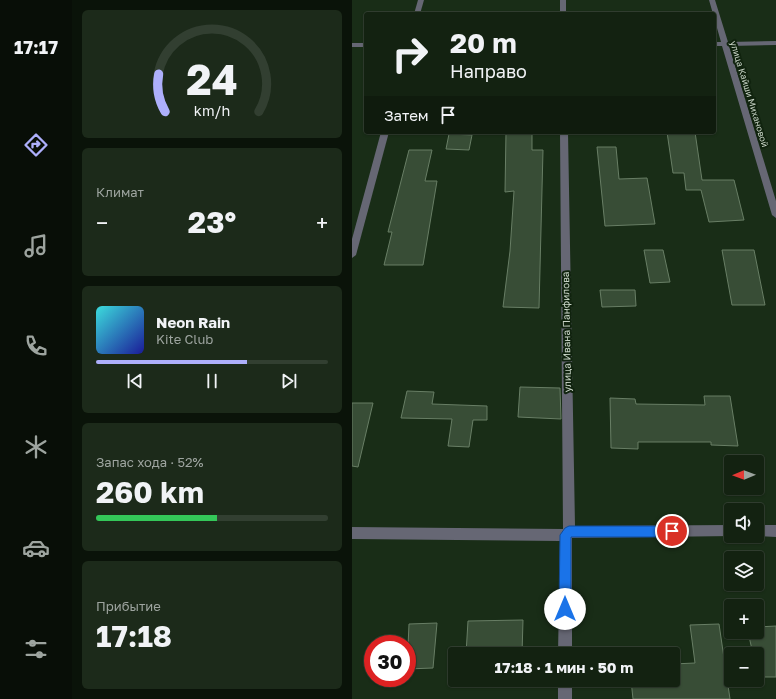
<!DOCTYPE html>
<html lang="ru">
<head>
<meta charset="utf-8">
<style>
	body { margin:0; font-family:"Golos Text",sans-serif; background:#1c2a1a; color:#f1f3f6; height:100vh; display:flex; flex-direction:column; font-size:15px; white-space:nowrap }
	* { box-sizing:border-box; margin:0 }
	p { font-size:13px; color:#9da49f }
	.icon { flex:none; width:22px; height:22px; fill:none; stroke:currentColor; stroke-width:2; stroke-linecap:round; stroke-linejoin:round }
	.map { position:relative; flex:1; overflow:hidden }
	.drawer { display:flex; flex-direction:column; gap:10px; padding:10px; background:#0a1309; width:280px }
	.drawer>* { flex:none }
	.top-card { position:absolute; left:12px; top:12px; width:352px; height:122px; border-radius:4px; box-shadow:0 1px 3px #0004,0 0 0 1px #323f31; background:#132211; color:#f1f3f6; overflow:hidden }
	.needle { width:26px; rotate:269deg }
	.fabs { position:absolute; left:372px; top:455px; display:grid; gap:8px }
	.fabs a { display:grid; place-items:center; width:40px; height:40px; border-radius:4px; background:#132211; box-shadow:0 1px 3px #0004,0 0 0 1px #323f31; font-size:20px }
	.speed { position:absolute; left:12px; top:635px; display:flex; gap:8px; font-size:20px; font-weight:700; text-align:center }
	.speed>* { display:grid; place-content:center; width:52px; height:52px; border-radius:50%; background:#132211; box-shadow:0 1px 3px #0004,0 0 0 1px #323f31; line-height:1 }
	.speed .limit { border:6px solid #d22; background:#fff; color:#111 }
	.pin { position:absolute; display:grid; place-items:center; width:34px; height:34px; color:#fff; margin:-17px; border:2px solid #fff; border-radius:50%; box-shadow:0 1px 4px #0007 }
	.me { position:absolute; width:44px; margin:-22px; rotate:0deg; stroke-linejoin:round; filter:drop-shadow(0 0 3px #0008) }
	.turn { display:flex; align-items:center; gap:14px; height:84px; padding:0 20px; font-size:18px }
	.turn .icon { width:52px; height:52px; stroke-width:2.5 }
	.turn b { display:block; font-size:28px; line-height:34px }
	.then { display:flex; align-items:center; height:38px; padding:0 20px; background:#0003; gap:8px; font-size:15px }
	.big { font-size:30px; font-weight:700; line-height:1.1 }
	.drawer .widget { flex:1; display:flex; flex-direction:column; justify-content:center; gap:6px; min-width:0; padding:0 14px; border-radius:6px; background:#1c2a1a }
	.drawer .dial { align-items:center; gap:0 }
	.dial svg { height:104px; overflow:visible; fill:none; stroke:#323f31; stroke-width:7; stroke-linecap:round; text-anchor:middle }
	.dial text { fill:#f1f3f6; stroke:none }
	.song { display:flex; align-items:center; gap:12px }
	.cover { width:48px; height:48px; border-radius:6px; background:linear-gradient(135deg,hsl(180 70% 55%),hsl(240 70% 35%)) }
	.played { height:4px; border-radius:2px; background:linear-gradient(90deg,#adaffb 65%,#323f31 65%) }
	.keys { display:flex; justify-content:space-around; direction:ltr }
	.heat { display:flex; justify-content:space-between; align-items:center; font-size:22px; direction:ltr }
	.charge { height:6px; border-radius:3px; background:linear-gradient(90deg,#34c759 52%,#323f31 0) }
	.trip { position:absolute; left:96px; top:647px; width:232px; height:40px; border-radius:4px; background:#132211; box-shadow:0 1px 3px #0004,0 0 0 1px #323f31; font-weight:700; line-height:40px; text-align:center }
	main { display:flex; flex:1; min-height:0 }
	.tab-bar { display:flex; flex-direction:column; width:72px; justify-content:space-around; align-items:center; background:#080e07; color:#9da49f }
	.tab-bar .icon { width:28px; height:28px }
	.tab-bar .current { color:#adaffb }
	.tab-bar b { font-size:18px; color:#f1f3f6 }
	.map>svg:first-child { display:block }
	.building { fill:#384d36; stroke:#687e65 }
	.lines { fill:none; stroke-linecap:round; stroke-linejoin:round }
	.minor { fill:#666774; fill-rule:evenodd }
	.route { fill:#1a73e8; stroke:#114b97 }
	.labels { text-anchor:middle; stroke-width:4; stroke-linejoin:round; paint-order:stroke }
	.far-street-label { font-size:9px; fill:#c9d5c7; stroke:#10230e }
	.street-label { font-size:10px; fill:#c9d5c7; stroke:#10230e }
</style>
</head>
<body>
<main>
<nav class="tab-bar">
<b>17:17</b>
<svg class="icon current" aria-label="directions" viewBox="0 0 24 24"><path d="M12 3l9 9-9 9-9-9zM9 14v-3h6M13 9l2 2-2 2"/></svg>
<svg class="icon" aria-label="music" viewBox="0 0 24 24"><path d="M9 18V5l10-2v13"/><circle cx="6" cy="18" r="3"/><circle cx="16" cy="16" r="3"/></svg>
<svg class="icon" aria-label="phone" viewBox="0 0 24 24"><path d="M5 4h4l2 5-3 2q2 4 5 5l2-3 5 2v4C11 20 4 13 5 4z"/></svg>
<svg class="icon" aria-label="climate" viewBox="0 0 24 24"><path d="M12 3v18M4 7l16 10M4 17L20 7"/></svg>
<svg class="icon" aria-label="car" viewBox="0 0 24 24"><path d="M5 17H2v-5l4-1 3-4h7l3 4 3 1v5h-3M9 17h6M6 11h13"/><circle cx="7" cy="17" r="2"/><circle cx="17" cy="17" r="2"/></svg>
<svg class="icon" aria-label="filters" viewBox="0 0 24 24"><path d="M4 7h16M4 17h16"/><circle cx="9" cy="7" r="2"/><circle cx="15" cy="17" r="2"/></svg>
</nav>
<section class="drawer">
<div class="widget dial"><svg viewBox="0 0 100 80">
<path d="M14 69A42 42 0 1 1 86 69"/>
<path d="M14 69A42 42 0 0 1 9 40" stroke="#adaffb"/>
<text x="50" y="56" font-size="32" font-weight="700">24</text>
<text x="50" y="72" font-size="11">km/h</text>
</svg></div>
<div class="widget"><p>Климат</p>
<div class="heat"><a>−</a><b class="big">23°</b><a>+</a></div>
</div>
<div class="widget">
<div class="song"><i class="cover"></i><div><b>Neon Rain</b><p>Kite Club</p></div></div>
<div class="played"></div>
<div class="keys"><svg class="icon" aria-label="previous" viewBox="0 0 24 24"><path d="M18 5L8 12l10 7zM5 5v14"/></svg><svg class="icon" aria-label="pause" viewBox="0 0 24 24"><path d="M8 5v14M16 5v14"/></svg><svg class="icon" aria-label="next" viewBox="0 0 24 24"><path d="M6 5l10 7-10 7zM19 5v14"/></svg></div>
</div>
<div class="widget"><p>Запас хода · 52%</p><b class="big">260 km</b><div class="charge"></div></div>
<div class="widget"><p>Прибытие</p><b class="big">17:18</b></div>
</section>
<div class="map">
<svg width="424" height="699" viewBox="0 0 424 699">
	<rect width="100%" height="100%" fill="#192d17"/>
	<g class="building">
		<path d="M154,132H180V150H191L187,308L151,307L158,251L162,191L153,192Z"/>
		<path d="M315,132H343L350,180H382L392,220L357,222L349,190H334L332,173H321Z"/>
		<path d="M97,134L120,135L117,150L94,149Z"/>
		<path d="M245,147H264L267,179L295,178L303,224L253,226Z"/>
		<path d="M57,150H80L73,181H85L71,265H32L40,232H36Z"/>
		<path d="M292,250H311L318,282L298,283Z"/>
		<path d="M370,250H402L413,305H380Z"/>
		<path d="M248,290H283L284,306L250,307Z"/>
		<path d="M168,387L208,388L209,419L166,417Z"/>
		<path d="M55,391L82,392L80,404L135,406V420H121L117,447L96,446L100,419L49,418Z"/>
		<path d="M352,396H378L386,446L359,445V442H286V449L259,448L258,398L283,399L284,404L353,405Z"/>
		<path d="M0,403H21L6,467L0,466Z"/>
		<path d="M171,620L170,654H114L116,621Z"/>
		<path d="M85,623L81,668L55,669L57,624Z"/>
		<path d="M367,624L378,699H281L279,680H321V664L343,663L338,625Z"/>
		<path d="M424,626V677H405V654H401L396,632H405V627Z"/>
	</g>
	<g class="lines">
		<g class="minor">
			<path d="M66,0H72L68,14H62Z"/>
			<rect x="208" y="0" width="6" height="14"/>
			<path d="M357,0H363L376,42L424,41V45L377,46L424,201V218L420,215L370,46H362V42H369Z"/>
			<rect x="0" y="43" width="14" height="4"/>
			<path d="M29,132H37L4,255L0,258V239Z"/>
			<path d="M208,132H216L223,526L379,525V536H382L220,538V654H206L208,541L0,539V527L211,529Z"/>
			<path d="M405,525H424V537L402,536H405Z"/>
			<rect x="206" y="680" width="14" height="19"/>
		</g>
	</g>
	<path class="route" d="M217,526H320L324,527L326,531L324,535L320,537H219V609L217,614L213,615L209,614L207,609L208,535L213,528Z"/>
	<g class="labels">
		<g class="far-street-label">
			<text transform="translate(397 94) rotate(73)" y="3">улица Кайши Михановой</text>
		</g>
		<g class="street-label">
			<text transform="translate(214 332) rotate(-91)" y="4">улица Ивана Панфилова</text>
		</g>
	</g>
</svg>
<div class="fabs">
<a><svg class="needle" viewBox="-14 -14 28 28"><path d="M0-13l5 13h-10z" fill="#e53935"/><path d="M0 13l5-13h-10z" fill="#9da49f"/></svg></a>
<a><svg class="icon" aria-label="sound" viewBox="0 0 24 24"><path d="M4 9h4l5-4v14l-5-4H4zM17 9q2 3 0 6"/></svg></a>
<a><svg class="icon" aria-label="layers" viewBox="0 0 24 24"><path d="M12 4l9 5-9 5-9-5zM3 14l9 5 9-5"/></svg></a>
<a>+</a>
<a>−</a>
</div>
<div class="speed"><div class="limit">30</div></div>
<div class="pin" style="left:320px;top:531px;background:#d93025"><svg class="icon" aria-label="arrive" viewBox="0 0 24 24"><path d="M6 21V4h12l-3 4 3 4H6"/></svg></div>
<svg class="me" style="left:213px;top:609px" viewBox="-20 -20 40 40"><circle r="19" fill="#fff"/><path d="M0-13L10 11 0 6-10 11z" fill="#1a73e8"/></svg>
<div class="trip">17:18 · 1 мин · 50 m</div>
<div class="top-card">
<div class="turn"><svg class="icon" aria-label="right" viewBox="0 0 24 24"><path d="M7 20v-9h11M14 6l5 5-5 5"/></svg><div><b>20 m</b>Направо</div></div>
<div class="then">Затем<svg class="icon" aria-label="arrive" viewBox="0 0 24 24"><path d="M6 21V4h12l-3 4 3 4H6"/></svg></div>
</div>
</div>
</main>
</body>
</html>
